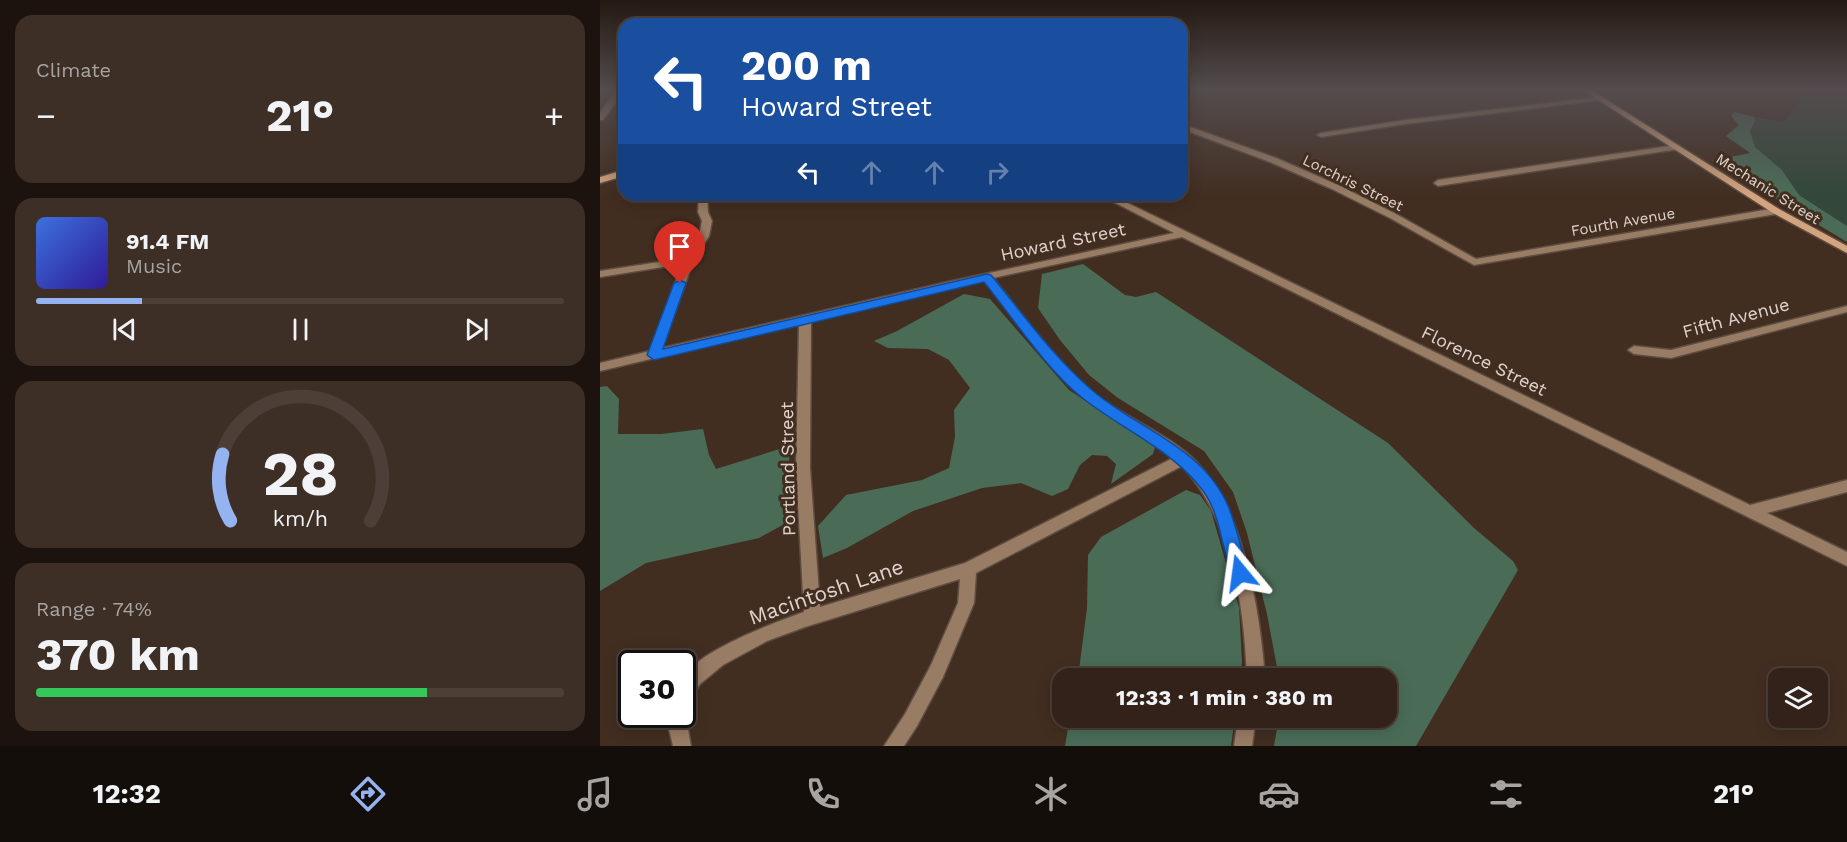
<!DOCTYPE html>
<html lang="en">
<head>
<meta charset="utf-8">
<style>
	body { margin:0; font-family:"Work Sans",sans-serif; background:#3d2f26; color:#f1f3f6; height:100vh; display:flex; flex-direction:column; font-size:22px; white-space:nowrap }
	* { box-sizing:border-box; margin:0 }
	p { font-size:20px; color:#a8a4a2 }
	.icon { flex:none; width:33px; height:33px; fill:none; stroke:currentColor; stroke-width:2; stroke-linecap:round; stroke-linejoin:round }
	.map { position:relative; flex:1; overflow:hidden }
	.side { display:flex; flex-direction:column; gap:15px; padding:15px; background:#1c130e; width:600px }
	.side>* { flex:none }
	.hud { position:absolute; left:18px; top:18px; width:570px; height:183px; border-radius:18px; box-shadow:0 3px 15px #0003,0 0 0 2px #4d3f38; background:#1a4fa0; color:#fff; overflow:hidden }
	.tools { position:absolute; left:1168px; top:668px; display:grid; gap:12px }
	.tools a { display:grid; place-items:center; width:60px; height:60px; border-radius:12px; background:#322219; box-shadow:0 3px 15px #0003,0 0 0 2px #4d3f38; font-size:30px }
	.speed { position:absolute; left:18px; top:650px; display:flex; gap:12px; font-size:30px; font-weight:700; text-align:center }
	.speed>* { display:grid; place-content:center; width:78px; height:78px; border-radius:50%; background:#322219; box-shadow:0 3px 15px #0003,0 0 0 2px #4d3f38; line-height:1 }
	.speed .limit { border:3px solid #111; border-radius:9px; background:#fff; color:#111 }
	.pin { position:absolute; display:grid; place-items:center; width:51px; height:51px; color:#fff; margin:-62px -26px; border-radius:50% 50% 50% 0; rotate:-45deg; box-shadow:0 0 6px #0007 }
	.pin .icon { rotate:45deg }
	.me { position:absolute; width:66px; margin:-33px; rotate:344deg; stroke-linejoin:round; filter:drop-shadow(0 0 4px #0008) }
	.turn { display:flex; align-items:center; gap:21px; height:126px; padding:0 24px; font-size:27px }
	.turn .icon { width:78px; height:78px; stroke-width:2.5 }
	.turn b { display:block; font-size:42px; line-height:51px }
	.lanes { display:flex; align-items:center; height:57px; padding:0 24px; background:#0003; justify-content:center; gap:30px; direction:ltr }
	.lanes .off { opacity:.35 }
	.big { font-size:45px; font-weight:700; line-height:1.1 }
	.side .tile { flex:1; display:flex; flex-direction:column; justify-content:center; gap:9px; min-width:0; padding:0 21px; border-radius:18px; background:#3d2f26 }
	.side .dial { align-items:center; gap:0 }
	.dial svg { height:156px; overflow:visible; fill:none; stroke:#4d3f38; stroke-width:7; stroke-linecap:round; text-anchor:middle }
	.dial text { fill:#f1f3f6; stroke:none }
	.song { display:flex; align-items:center; gap:18px }
	.cover { width:72px; height:72px; border-radius:9px; background:linear-gradient(135deg,hsl(220 70% 55%),hsl(250 70% 35%)) }
	.played { height:6px; border-radius:3px; background:linear-gradient(90deg,#95b2f1 20%,#4d3f38 20%) }
	.keys { display:flex; justify-content:space-around; direction:ltr }
	.heat { display:flex; justify-content:space-between; align-items:center; font-size:33px; direction:ltr }
	.charge { height:9px; border-radius:4px; background:linear-gradient(90deg,#34c759 74%,#4d3f38 0) }
	.trip { position:absolute; left:452px; top:668px; width:345px; height:60px; border-radius:18px; background:#322219; box-shadow:0 3px 15px #0003,0 0 0 2px #4d3f38; font-weight:700; line-height:60px; text-align:center }
	.tab-bar { display:flex; height:96px; justify-content:space-around; align-items:center; background:#140e0a; color:#a8a4a2 }
	.tab-bar .icon { width:42px; height:42px }
	.tab-bar .active { color:#95b2f1 }
	.tab-bar b { font-size:27px; color:#f1f3f6 }
	main { display:flex; flex:1; min-height:0 }
	.map>svg:first-child { display:block }
	.green { fill:#33483b }
	.forest { fill:#4a6c57 }
	.lines { fill:none; stroke-linecap:round; stroke-linejoin:round }
	.street-casing { stroke:#5e4c40; stroke-width:3 }
	.secondary-casing { stroke:#5e4c40; stroke-width:3 }
	.street { fill:#997c64; fill-rule:evenodd }
	.secondary { fill:#d3a47e; fill-rule:evenodd }
	.route { fill:#1a73e8; stroke:#114b97; stroke-width:1.5 }
	.labels { text-anchor:middle; stroke-width:6; stroke-linejoin:round; paint-order:stroke }
	.far-street-label { font-size:15px; fill:#e0d3cb; stroke:#422e21 }
	.street-label { font-size:18px; fill:#e0d3cb; stroke:#422e21 }
	.near-street-label { font-size:21px; fill:#e0d3cb; stroke:#422e21 }
</style>
</head>
<body>
<main>
<section class="side">
<div class="tile"><p>Climate</p>
<div class="heat"><a>−</a><b class="big">21°</b><a>+</a></div>
</div>
<div class="tile">
<div class="song"><i class="cover"></i><div><b>91.4 FM</b><p>Music</p></div></div>
<div class="played"></div>
<div class="keys"><svg class="icon" aria-label="previous" viewBox="0 0 24 24"><path d="M18 5L8 12l10 7zM5 5v14"/></svg><svg class="icon" aria-label="pause" viewBox="0 0 24 24"><path d="M8 5v14M16 5v14"/></svg><svg class="icon" aria-label="next" viewBox="0 0 24 24"><path d="M6 5l10 7-10 7zM19 5v14"/></svg></div>
</div>
<div class="tile dial"><svg viewBox="0 0 100 80">
<path d="M14 69A42 42 0 1 1 86 69"/>
<path d="M14 69A42 42 0 0 1 10 35" stroke="#95b2f1"/>
<text x="50" y="56" font-size="32" font-weight="700">28</text>
<text x="50" y="72" font-size="11">km/h</text>
</svg></div>
<div class="tile"><p>Range · 74%</p><b class="big">370 km</b><div class="charge"></div></div>
</section>
<div class="map">
<svg width="1247" height="746" viewBox="0 0 1247 746">
	<rect width="100%" height="100%" fill="#422e21"/>
	<path class="green" d="M1207,90H1247V226L1199,195L1182,170L1155,147L1150,131L1155,121L1154,117L1184,122Z"/>
	<g class="forest">
		<path d="M1134,112L1154,117L1155,121L1150,131L1155,147L1182,170L1199,195L1247,226V242L1112,161L1150,153L1126,136L1139,125L1131,116Z"/>
		<path d="M483,264L525,295L536,297L556,292L788,443L874,528L913,561L918,570L816,746H674L679,717H786V678H679L667,614L647,533L633,492L604,451L518,398L489,375L460,340L438,308L442,274Z"/>
		<path d="M364,294L390,299L469,390L555,447L553,454L511,484L516,464L507,456L492,455L480,465L468,489L452,496L421,483L382,488L313,511L247,548L223,558L218,526L246,495L322,480L349,468L355,437L354,410L370,388L349,360L328,349L288,348L274,341L297,331Z"/>
		<path d="M7,386L19,399L18,434H61L103,429L109,455L116,469L189,446L190,521L159,538L46,563L0,591V387Z"/>
		<path d="M586,490L600,495L611,511L639,608L642,662L640,678H478L487,608L488,555L501,537Z"/>
		<path d="M470,717H635L631,746H465Z"/>
	</g>
	<g class="lines">
		<g class="street-casing">
			<g id="street">
				<path d="M17,90L24,91L3,120H0V113Z"/>
				<path d="M999,97L1001,98V100L805,124L721,137L717,135L721,133L805,120Z"/>
				<path d="M582,124L676,158L738,185L796,214L876,259L1176,208L1181,211L1176,214L874,265L790,218L732,189L670,162L582,129Z"/>
				<path d="M1076,145H1079V149L838,186L834,183L838,180Z"/>
				<path d="M99,195H107L108,212L112,221L109,236L93,262L62,348L348,282L574,233L500,195H511L1150,505L1247,480V492L1167,513L1247,552V566L582,237L393,278C424,317 454,359 492,392C521,416 559,429 588,454C643,502 660,609 665,678H647C644,606 633,521 582,466L376,573L374,603L343,677L317,726L304,746H284L305,714L331,665L358,603L360,579L205,627L167,641L123,665L100,684L88,704L82,707C82,699 80,687 83,679C94,652 176,622 204,612L196,468L199,324L0,371V363L50,351L82,264L0,277V271L86,258L99,236L102,221L98,212ZM384,280L443,356L484,398L573,458L365,563L220,607L210,468L211,321Z"/>
				<path d="M1247,306V312L1071,358L1034,354L1028,350L1034,346L1071,350Z"/>
				<path d="M82,707C86,713 89,736 91,746H73L67,721L68,714H82Z"/>
				<path d="M638,717H656L652,746H634Z"/>
			</g>
		</g>
		<g class="secondary-casing">
			<g id="secondary">
				<path d="M983,90H991L1179,209L1247,246V253L1173,213Z"/>
				<path d="M24,170V176L0,183V177Z"/>
			</g>
		</g>
		<use href="#street" class="street"/>
		<use href="#secondary" class="secondary"/>
	</g>
	<linearGradient id="sky" x2="0" y2="1"><stop stop-color="#241912"/><stop offset="0.46" stop-color="#544c4e"/><stop offset="1" stop-color="#544c4e" stop-opacity="0"/></linearGradient>
	<rect width="1247" height="195" fill="url(#sky)"/>
	<path class="route" d="M387,274L391,275C423,314 454,358 493,391C539,430 604,447 629,508C637,529 642,552 649,573L646,579L640,581L634,579C621,551 622,518 604,492C574,451 525,431 485,400C448,372 413,318 384,282L54,360L47,355L74,283L80,280L86,283L63,349Z"/>
	<g class="labels">
		<g class="far-street-label">
			<text transform="translate(753 183) rotate(26)" y="5">Lorchris Street</text>
			<text transform="translate(1168 189) rotate(32)" y="5">Mechanic Street</text>
			<text transform="translate(1023 222) rotate(-10)" y="5">Fourth Avenue</text>
		</g>
		<g class="street-label">
			<text transform="translate(463 242) rotate(-12)" y="6">Howard Street</text>
			<text transform="translate(1136 318) rotate(-15)" y="6">Fifth Avenue</text>
			<text transform="translate(884 361) rotate(26)" y="6">Florence Street</text>
			<text transform="translate(188 469) rotate(-91)" y="6">Portland Street</text>
		</g>
		<g class="near-street-label">
			<text transform="translate(226 592) rotate(-19)" y="7">Macintosh Lane</text>
		</g>
	</g>
</svg>
<div class="tools">
<a><svg class="icon" aria-label="layers" viewBox="0 0 24 24"><path d="M12 4l9 5-9 5-9-5zM3 14l9 5 9-5"/></svg></a>
</div>
<div class="speed"><div class="limit">30</div></div>
<div class="pin" style="left:80px;top:283px;background:#d93025"><svg class="icon" aria-label="arrive" viewBox="0 0 24 24"><path d="M6 21V4h12l-3 4 3 4H6"/></svg></div>
<svg class="me" style="left:640px;top:573px" viewBox="-20 -20 40 40"><path d="M0-17L14 15 0 8-14 15z" fill="#1a73e8" stroke="#fff" stroke-width="4"/></svg>
<div class="trip">12:33 · 1 min · 380 m</div>
<div class="hud">
<div class="turn"><svg class="icon" aria-label="left" viewBox="0 0 24 24"><path d="M17 20v-9H6M10 6l-5 5 5 5"/></svg><div><b>200 m</b>Howard Street</div></div>
<div class="lanes"><svg class="icon" aria-label="left" viewBox="0 0 24 24"><path d="M17 20v-9H6M10 6l-5 5 5 5"/></svg><svg class="icon off" aria-label="ahead" viewBox="0 0 24 24"><path d="M12 20V5M6 11l6-6 6 6"/></svg><svg class="icon off" aria-label="ahead" viewBox="0 0 24 24"><path d="M12 20V5M6 11l6-6 6 6"/></svg><svg class="icon off" aria-label="right" viewBox="0 0 24 24"><path d="M7 20v-9h11M14 6l5 5-5 5"/></svg></div>
</div>
</div>
</main>
<nav class="tab-bar">
<b>12:32</b>
<svg class="icon active" aria-label="directions" viewBox="0 0 24 24"><path d="M12 3l9 9-9 9-9-9zM9 14v-3h6M13 9l2 2-2 2"/></svg>
<svg class="icon" aria-label="music" viewBox="0 0 24 24"><path d="M9 18V5l10-2v13"/><circle cx="6" cy="18" r="3"/><circle cx="16" cy="16" r="3"/></svg>
<svg class="icon" aria-label="phone" viewBox="0 0 24 24"><path d="M5 4h4l2 5-3 2q2 4 5 5l2-3 5 2v4C11 20 4 13 5 4z"/></svg>
<svg class="icon" aria-label="climate" viewBox="0 0 24 24"><path d="M12 3v18M4 7l16 10M4 17L20 7"/></svg>
<svg class="icon" aria-label="car" viewBox="0 0 24 24"><path d="M5 17H2v-5l4-1 3-4h7l3 4 3 1v5h-3M9 17h6M6 11h13"/><circle cx="7" cy="17" r="2"/><circle cx="17" cy="17" r="2"/></svg>
<svg class="icon" aria-label="filters" viewBox="0 0 24 24"><path d="M4 7h16M4 17h16"/><circle cx="9" cy="7" r="2"/><circle cx="15" cy="17" r="2"/></svg>
<b>21°</b>
</nav>
</body>
</html>
